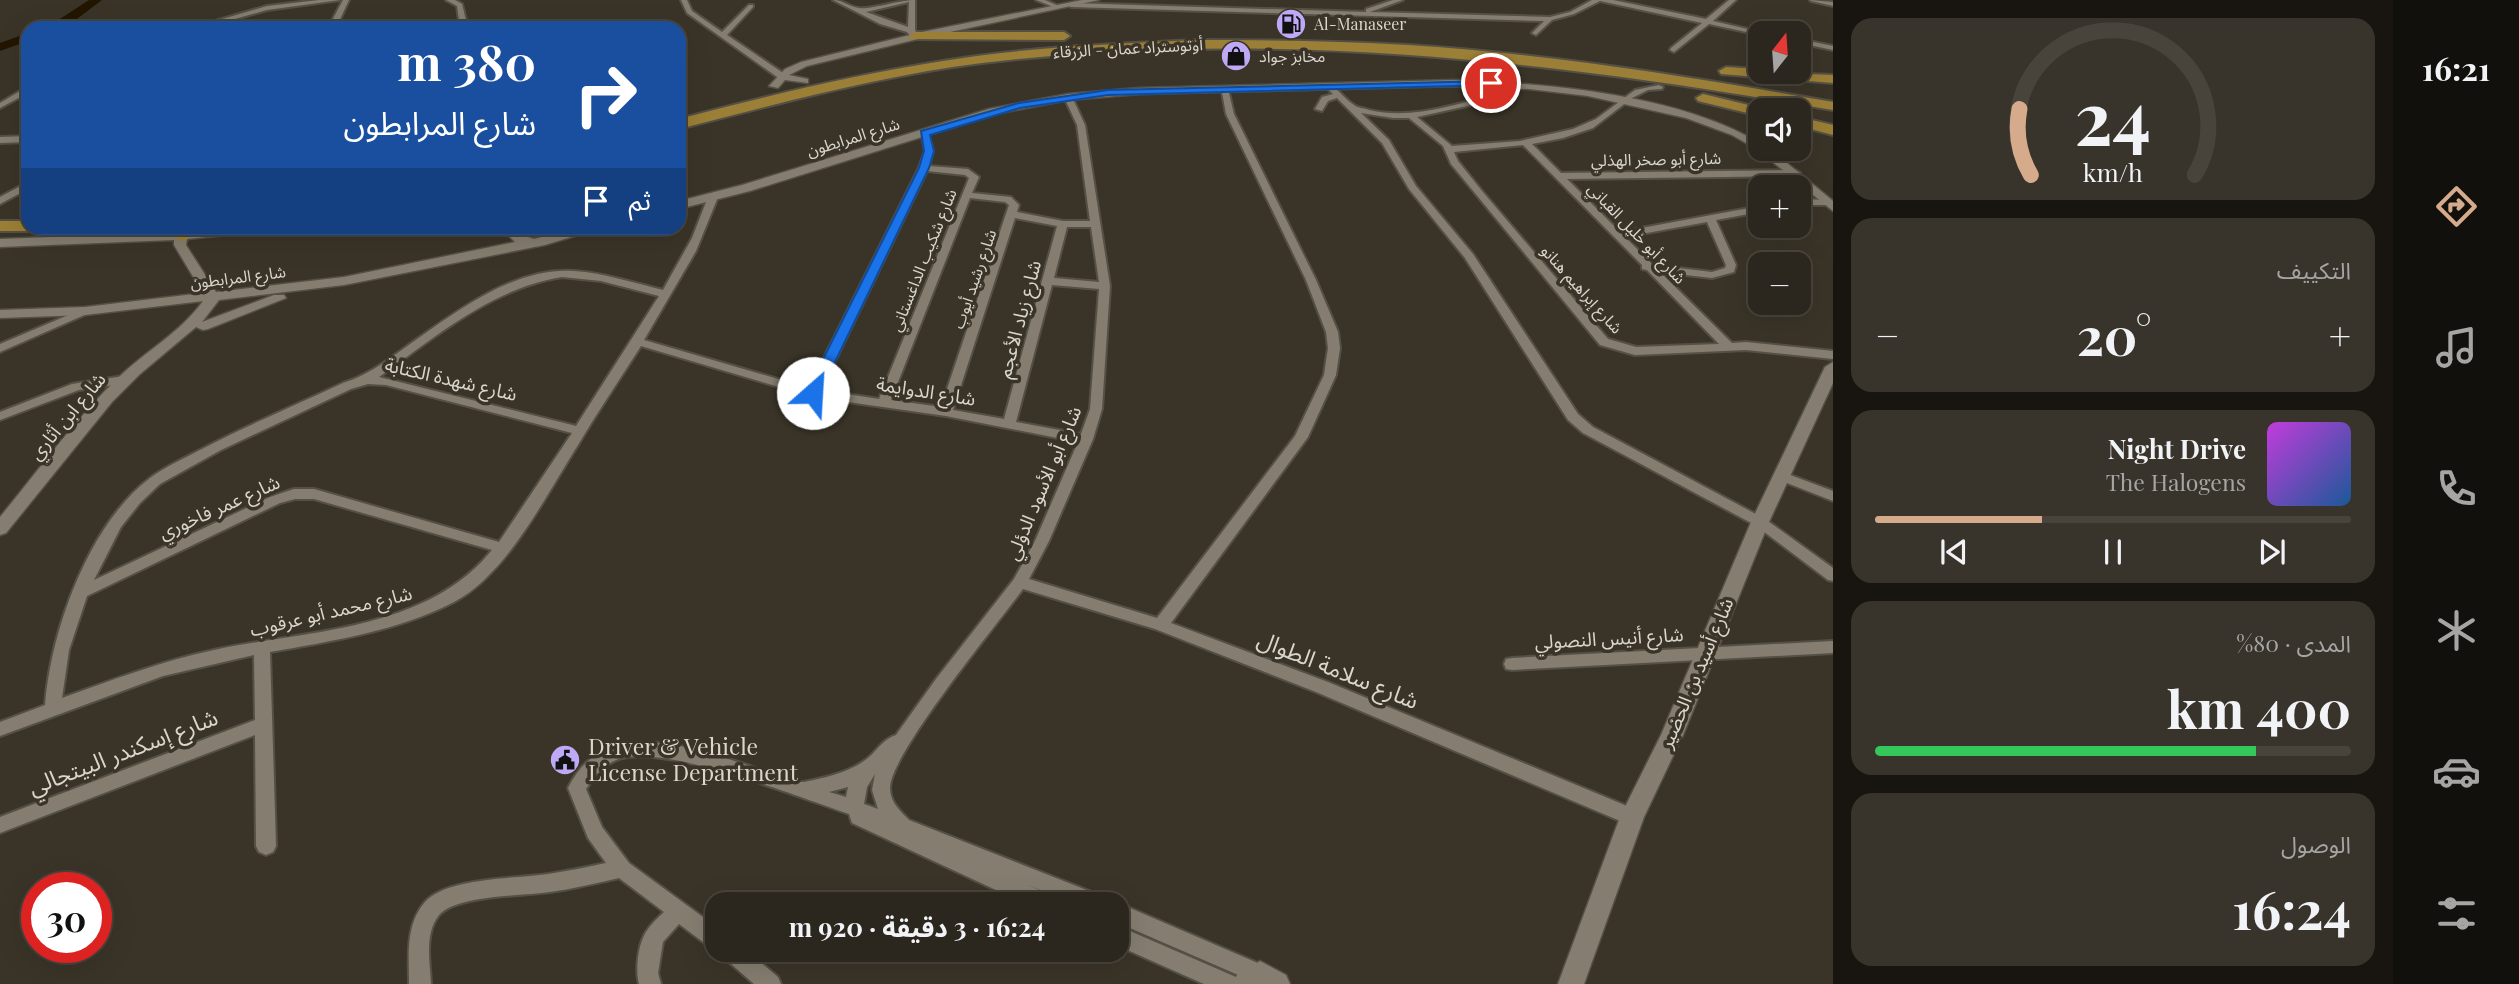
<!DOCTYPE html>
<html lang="ar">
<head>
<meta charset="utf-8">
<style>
	body { margin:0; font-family:"Playfair Display","Noto Sans Arabic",serif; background:#38332b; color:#f1f3f6; direction:rtl; height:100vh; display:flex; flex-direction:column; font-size:26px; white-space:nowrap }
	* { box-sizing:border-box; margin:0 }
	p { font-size:23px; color:#a6a5a4 }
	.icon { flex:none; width:38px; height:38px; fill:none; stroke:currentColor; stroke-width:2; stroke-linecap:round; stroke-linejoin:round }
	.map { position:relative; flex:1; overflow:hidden; direction:ltr }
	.details { display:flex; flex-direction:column; gap:18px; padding:18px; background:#181510; width:560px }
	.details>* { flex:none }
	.hud { position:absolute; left:21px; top:21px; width:665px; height:214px; border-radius:21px; box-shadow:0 7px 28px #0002,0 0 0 2px #48443c; direction:rtl; background:#1a4fa0; color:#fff; overflow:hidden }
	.needle { width:46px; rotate:17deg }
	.tools { position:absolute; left:1748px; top:21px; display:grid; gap:14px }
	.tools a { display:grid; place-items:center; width:63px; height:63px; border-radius:14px; background:#2c271e; box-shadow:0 7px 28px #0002,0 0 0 2px #48443c; font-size:35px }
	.speed { position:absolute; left:21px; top:872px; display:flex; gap:14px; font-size:35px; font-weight:700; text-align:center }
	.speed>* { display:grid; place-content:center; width:91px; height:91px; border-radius:50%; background:#2c271e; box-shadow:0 7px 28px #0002,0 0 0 2px #48443c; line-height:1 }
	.speed .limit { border:10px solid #d22; background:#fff; color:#111 }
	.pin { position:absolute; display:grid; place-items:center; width:60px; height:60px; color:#fff; margin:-30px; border:4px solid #fff; border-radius:50%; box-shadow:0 2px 7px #0007 }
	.me { position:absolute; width:77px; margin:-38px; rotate:26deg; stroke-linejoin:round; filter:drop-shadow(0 0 5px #0008) }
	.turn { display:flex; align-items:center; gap:24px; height:147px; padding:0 35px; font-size:32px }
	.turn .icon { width:91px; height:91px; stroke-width:2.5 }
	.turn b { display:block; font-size:49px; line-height:60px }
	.then { display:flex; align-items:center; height:66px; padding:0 35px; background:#0003; gap:14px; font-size:26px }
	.big { font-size:52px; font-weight:700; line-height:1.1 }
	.details .card { flex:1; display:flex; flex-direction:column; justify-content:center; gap:10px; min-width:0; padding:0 24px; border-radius:21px; background:#38332b }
	.details .dial { align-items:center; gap:0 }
	.dial svg { height:182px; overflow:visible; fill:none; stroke:#48443c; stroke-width:7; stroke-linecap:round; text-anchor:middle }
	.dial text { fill:#f1f3f6; stroke:none }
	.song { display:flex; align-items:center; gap:21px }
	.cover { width:84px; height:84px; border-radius:10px; background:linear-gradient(135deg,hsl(290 70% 55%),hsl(210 70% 35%)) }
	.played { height:7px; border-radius:4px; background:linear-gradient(90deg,#d6ab8b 35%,#48443c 35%) }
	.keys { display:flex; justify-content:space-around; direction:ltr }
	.heat { display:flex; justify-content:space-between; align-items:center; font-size:38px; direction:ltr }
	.charge { height:10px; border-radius:5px; background:linear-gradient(90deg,#34c759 80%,#48443c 0) }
	.trip { position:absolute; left:705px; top:892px; width:424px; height:70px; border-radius:21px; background:#2c271e; box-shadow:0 7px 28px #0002,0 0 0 2px #48443c; font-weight:700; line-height:70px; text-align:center; direction:rtl }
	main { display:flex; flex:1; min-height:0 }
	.dock { display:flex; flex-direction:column; width:126px; justify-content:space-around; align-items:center; background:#12100c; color:#a6a5a4 }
	.dock .icon { width:49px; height:49px }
	.dock .current { color:#d6ab8b }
	.dock b { font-size:32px; color:#f1f3f6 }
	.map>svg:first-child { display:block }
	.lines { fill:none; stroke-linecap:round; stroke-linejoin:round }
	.river { fill:#221600; fill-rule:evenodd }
	.minor-casing { stroke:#555045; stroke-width:4 }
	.tertiary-casing { stroke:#555045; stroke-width:3 }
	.trunk-casing { stroke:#555045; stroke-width:4 }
	.minor { fill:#857e70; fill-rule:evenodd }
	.tertiary { fill:#857e70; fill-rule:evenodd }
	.trunk { fill:#9c7f36; fill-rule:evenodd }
	.route { fill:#1a73e8; stroke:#114b97; stroke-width:2 }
	.labels { text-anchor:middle; stroke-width:7; stroke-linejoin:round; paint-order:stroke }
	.far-poi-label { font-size:16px; fill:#dad6ce; stroke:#3a3428; text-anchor:start }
	.far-street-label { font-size:16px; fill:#dad6ce; stroke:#3a3428 }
	.street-label { font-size:19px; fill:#dad6ce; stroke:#3a3428 }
	.near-street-label { font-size:23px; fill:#dad6ce; stroke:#3a3428 }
	.near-poi-label { font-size:23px; fill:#dad6ce; stroke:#3a3428; text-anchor:start }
</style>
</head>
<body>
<main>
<nav class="dock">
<b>16:21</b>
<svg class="icon current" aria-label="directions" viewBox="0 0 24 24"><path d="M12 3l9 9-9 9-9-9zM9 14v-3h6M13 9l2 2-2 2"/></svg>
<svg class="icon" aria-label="music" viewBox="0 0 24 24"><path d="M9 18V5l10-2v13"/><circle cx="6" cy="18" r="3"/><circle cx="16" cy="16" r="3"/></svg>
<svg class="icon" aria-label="phone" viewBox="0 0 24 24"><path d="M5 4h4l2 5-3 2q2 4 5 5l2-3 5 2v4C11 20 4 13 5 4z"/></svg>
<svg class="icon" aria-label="climate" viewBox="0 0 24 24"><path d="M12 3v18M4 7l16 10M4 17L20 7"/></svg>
<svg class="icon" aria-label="car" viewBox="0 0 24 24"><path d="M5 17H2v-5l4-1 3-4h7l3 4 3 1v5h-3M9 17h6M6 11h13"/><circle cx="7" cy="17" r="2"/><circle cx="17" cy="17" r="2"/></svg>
<svg class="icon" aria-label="filters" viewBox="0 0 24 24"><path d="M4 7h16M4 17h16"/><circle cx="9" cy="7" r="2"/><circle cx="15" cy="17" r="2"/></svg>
</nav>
<section class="details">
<div class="card dial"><svg viewBox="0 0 100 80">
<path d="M14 69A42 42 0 1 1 86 69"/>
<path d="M14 69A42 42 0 0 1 9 40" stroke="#d6ab8b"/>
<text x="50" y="56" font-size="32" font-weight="700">24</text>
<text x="50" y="72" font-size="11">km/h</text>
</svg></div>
<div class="card"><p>التكييف</p>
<div class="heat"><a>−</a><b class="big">20°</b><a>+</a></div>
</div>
<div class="card">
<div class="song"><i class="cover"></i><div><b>Night Drive</b><p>The Halogens</p></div></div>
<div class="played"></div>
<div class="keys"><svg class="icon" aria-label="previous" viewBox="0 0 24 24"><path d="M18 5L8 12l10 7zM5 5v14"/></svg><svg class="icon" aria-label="pause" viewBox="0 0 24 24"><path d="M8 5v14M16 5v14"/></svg><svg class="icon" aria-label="next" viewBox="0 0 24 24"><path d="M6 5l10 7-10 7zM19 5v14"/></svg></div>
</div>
<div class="card"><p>المدى · 80%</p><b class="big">400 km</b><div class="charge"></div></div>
<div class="card"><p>الوصول</p><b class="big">16:24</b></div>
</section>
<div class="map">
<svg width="1833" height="984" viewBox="0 0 1833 984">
	<rect width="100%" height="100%" fill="#3a3428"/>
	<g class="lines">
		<g class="river">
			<path d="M89,0H102L69,25L46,28Z"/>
			<path d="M28,33V41L0,51V43Z"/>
		</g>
		<g class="minor-casing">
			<g id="minor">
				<path d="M319,0H340L267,10L203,28H191L267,6Z"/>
				<path d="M343,0H349L336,28H328Z"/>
				<path d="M446,0H455L462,4L468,28H460L457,6Z"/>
				<path d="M681,0H687L692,11L722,32L749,5H753V7L727,35L786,75V79H780L687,13Z"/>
				<path d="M833,0C843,0 849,7 859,8C869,10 900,0 915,0V30L919,36L912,38L907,32L880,24ZM909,2L908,27L866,12Z"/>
				<path d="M1036,0H1045L1061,7L1056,8Z"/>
				<path d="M1393,0H1403L1370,12L1550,17L1570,12L1592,0H1613L1706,19L1729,0H1736L1713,21L1765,33L1760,35L1709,24L1674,52L1670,50L1671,48L1702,23L1600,1L1574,14L1552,20L1536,35L1532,33L1544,21L1071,7L1068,5L1071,3L1366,12V9Z"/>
				<path d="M1810,0L1833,2V6L1811,1Z"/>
				<path d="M1799,39L1833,46V50L1799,43Z"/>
				<path d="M1500,82H1506L1508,91L1499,99L1417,117L1452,146L1520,141L1573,129L1596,119L1635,90L1659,85L1663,87L1662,89L1648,90L1632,98L1593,128L1563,138L1532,144L1561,173L1795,170L1800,173L1795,176L1567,179L1620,232L1760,206V212L1716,220L1736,265L1734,272L1712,278L1660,272L1732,343L1746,342L1833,351V359L1746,350L1635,355L1600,345L1451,164L1443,146L1409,118H1393L1361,113L1389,140L1416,186L1473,254L1578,414L1593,427L1765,519L1833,568V581L1828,580L1755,525L1583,433L1568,420L1465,258L1409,189L1382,143L1337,98L1328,101L1322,111L1315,109L1322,97L1333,94L1326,87L1330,85C1340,90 1344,99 1354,105C1357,108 1364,108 1369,110C1411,120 1453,105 1493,95L1500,90ZM1523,145L1642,265V269L1647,270L1719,344L1636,347L1608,339L1482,191L1458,161L1454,152ZM1707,222L1726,265L1725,268L1712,272L1653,265L1625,237Z"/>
				<path d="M1221,87L1228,89L1234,114L1316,280L1338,332L1340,348L1336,375L1308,437L1171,623L1328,682L1639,811L1641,817L1639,823L1632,825L1625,823L1316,692L1155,629L1023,589C998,623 890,754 890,788C890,802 900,811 909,820L1107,898L1110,905H1076L1026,884L1057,898L1060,905H1028L852,823L849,814C799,797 670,746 622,758C606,762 595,776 586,789L602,827L629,863L718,928V950H720L718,951L711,948L679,924L663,942L658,973L661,984H639C635,969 638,942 648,929C652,923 658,918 664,912L619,878C596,883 573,889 550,892C523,896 457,895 439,915C424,934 430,962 431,984H409C409,956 405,925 425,902C447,877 516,879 548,874C568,871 587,867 606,863L588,838L568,788C606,710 701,751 763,770C775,774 793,783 804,782C824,778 847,773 864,761C876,753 882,739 896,735L936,679L1014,579L1035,541L1078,442L946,416L813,397L641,346C620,379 598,411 578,445C546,495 508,573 454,602C398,631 332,641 270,652L276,846L273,852L266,855L259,852L256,846L255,735L0,833V817L255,720L254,655L163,676L0,736V722L45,705C51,630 89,524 150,478C166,466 185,458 202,449C248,425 296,405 343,383C372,374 394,355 420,337C464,306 518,267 574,271C604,273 634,283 663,290L692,238L708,197L713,194L718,197L696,251L644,340L809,388L919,168L925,151L921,131L928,133L933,151L929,166L968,169L979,177L972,193L1011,197L1019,205L1017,212L1063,221H1090L1077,125L1064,97L1068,95L1072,97L1085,125L1110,286L1102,409L1093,439L1049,541L1029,579L1157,618L1295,436L1324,375L1328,348L1326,332L1306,280L1226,114ZM927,171L965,175L969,178L879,399L821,390ZM970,198L1005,202L1009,205L941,407L891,400ZM1015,218L1057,226L1004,419L953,410ZM1067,227H1091L1099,282L1054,278ZM562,277L601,281L659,296L576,426L379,377C435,337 492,288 562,277ZM1052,285L1099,289L1090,409L1081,434L1016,422ZM368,384L386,385L572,433L499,542L314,489H294L270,497L94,580L121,527L140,503L160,484L221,450L351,389ZM295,499H314L492,550C427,631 308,630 214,650C162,661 112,680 62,698L69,650L87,596L280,503ZM875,774L872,790L878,809L864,804L867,787ZM848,787L846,797L829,792Z"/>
				<path d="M25,88H28V93L0,108V103Z"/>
				<path d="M28,136V142L0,143V137Z"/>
				<path d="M28,182V189L0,204V197Z"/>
				<path d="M1799,199L1830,200L1833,201V205H1799Z"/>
				<path d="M85,308L89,309V313L0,352V344Z"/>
				<path d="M124,376L130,380L128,383L79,390L0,420V412L72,384Z"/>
				<path d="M1782,472L1833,491V501L1777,479L1775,476Z"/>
				<path d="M1833,641V653L1512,670L1506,669L1504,664L1506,659L1512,658Z"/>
				<path d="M1116,902L1267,967L1271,974L1267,981L1259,984L1116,922V905H1110Z"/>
				<path d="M1116,925L1236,977L1239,984H1204L1116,945Z"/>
				<path d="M720,950H746L778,977L781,984H754L723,957Z"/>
			</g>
		</g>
		<g class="tertiary-casing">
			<g id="tertiary">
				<path d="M1082,0H1099L922,38L807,66L789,75L808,79V83L785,80L778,88L769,86L785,69L801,62L922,32Z"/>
				<path d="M1456,80C1552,84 1676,94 1760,143V149H1770L1833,201V211L1758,150L1732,135L1686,118L1588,96L1529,89L1456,86L1139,94L1068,100L995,114L750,191L679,209V201L742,185L989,109L1068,94L1139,88Z"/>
				<path d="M224,228H261L255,232L187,239L186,245L216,292L344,277L515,242L509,236L515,228H527L522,235L534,239L550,235L555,228H567L565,232L582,228H601L545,245L344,285L219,300L202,322L274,295H284L286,298L208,329L203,330L196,327L140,374L112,402L6,533L0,535V517C39,470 75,419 119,377C146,351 181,332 203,301L85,315L0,318V310L85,307L203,293L174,245V240L0,247V239L181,232Z"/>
				<path d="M1833,362V383L1769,522L1683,735L1644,817L1584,984H1558L1620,817L1661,735L1751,522L1825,367Z"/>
				<path d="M1260,961L1286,975L1290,984H1233L1237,975Z"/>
			</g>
		</g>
		<g class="trunk-casing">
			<g id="trunk">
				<path d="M915,32H1064L1070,36L1064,40L910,39L909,36Z"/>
				<path d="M1197,40C1267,40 1338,41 1408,45C1551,54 1692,77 1833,102V110C1552,61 1268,28 982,63C879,76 780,103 679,129V119C766,96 854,75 943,61C1027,47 1112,44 1197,40Z"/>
				<path d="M1726,67L1760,69V72L1833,75V83L1721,74L1719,71Z"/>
				<path d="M1703,94L1765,109L1766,110H1760V116L1698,101L1696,98Z"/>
				<path d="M1799,117L1833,125V135L1799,126Z"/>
				<path d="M0,221H28V228H36L28,231H0Z"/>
				<path d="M177,228H195L187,240L181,241L172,236Z"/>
			</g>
		</g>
		<use href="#minor" class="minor"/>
		<use href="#tertiary" class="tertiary"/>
		<use href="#trunk" class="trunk"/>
	</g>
	<path class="route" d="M1491,81L1495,83L1494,85L1108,95L1020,108L930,135L934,151L929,168L820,393L813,397L806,393L919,168L924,151L921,131L1019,103L1108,90Z"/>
	<defs>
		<g id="fuel-disc" transform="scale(1.575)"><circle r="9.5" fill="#bda9f5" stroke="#3a3428"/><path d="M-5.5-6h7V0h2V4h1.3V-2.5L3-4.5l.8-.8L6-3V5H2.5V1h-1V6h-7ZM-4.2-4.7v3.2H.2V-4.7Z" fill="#111"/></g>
		<g id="shop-disc" transform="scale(1.575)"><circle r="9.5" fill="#bda9f5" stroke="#3a3428"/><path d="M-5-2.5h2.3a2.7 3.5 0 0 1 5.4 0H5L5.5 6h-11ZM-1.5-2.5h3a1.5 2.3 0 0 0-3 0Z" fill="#111"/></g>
		<g id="civic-disc" transform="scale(1.575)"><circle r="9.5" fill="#bda9f5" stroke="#3a3428"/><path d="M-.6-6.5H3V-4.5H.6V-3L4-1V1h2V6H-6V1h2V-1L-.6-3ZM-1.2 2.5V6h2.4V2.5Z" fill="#111"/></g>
	</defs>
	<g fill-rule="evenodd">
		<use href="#fuel-disc" x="1291" y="24"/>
		<use href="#shop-disc" x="1236" y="56"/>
		<use href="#civic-disc" x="565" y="760"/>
	</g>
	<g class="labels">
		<g class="far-poi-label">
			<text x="1314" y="30">Al-Manaseer</text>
			<text x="1259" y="62">مخابز جواد</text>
		</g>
		<g class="far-street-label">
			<text transform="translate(1128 48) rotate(-3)" y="6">أوتوستراد عمان - الزرقاء</text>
			<text transform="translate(853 137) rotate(-17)" y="6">شارع المرابطون</text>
			<text transform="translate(1656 159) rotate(-1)" y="6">شارع أبو صخر الهذلي</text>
			<text transform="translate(1637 233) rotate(46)" y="6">شارع أبو خليل القباني</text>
			<text transform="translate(923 260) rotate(-68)" y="6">شارع شكيب الداغستاني</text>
			<text transform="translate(238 277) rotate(-7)" y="6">شارع المرابطون</text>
			<text transform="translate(974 279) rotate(-71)" y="6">شارع رشيد أيوب</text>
			<text transform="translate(1582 289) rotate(48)" y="6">شارع إبراهيم هنانو</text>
		</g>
		<g class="street-label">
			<text transform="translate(1019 319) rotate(-75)" y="7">شارع زياد الأعجم</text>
			<text transform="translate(451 379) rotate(13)" y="7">شارع شهدة الكتابة</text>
			<text transform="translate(926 391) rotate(9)" y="7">شارع الدوايمة</text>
			<text transform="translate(67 416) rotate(-50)" y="7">شارع ابن أثاري</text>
			<text transform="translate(1043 483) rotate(-67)" y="7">شارع أبو الأسود الدؤلي</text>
			<text transform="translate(219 507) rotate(-24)" y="7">شارع عمر فاخوري</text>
			<text transform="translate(331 611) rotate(-13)" y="7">شارع محمد أبو عرقوب</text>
			<text transform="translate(1609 638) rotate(-3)" y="7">شارع أنيس النصولي</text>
			<text transform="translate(1696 673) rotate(-67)" y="7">شارع أسيد بن الحضير</text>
		</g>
		<g class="near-street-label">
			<text transform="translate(1338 670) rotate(22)" y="8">شارع سلامة الطوال</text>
			<text transform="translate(123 752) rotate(-21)" y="8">شارع إسكندر البيتجالي</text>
		</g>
		<g class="near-poi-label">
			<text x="588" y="755">Driver &amp; Vehicle<tspan x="588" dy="26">License Department</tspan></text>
		</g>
	</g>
</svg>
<div class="tools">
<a><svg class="needle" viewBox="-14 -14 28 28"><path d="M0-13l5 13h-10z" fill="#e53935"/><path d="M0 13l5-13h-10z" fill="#a6a5a4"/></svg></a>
<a><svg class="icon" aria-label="sound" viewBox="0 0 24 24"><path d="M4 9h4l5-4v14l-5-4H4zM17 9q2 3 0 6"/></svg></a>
<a>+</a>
<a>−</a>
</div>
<div class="speed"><div class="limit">30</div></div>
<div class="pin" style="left:1491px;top:83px;background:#d93025"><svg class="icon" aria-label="arrive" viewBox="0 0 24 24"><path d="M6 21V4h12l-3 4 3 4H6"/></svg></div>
<svg class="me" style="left:813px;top:393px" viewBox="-20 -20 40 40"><circle r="19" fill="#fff"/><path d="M0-13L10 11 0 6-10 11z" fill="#1a73e8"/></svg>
<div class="trip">16:24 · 3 دقيقة · 920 m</div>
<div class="hud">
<div class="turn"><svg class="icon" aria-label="right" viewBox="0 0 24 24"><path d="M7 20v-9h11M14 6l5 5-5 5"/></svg><div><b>380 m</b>شارع المرابطون</div></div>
<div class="then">ثم<svg class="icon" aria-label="arrive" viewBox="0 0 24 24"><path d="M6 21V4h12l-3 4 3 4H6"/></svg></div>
</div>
</div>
</main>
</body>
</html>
